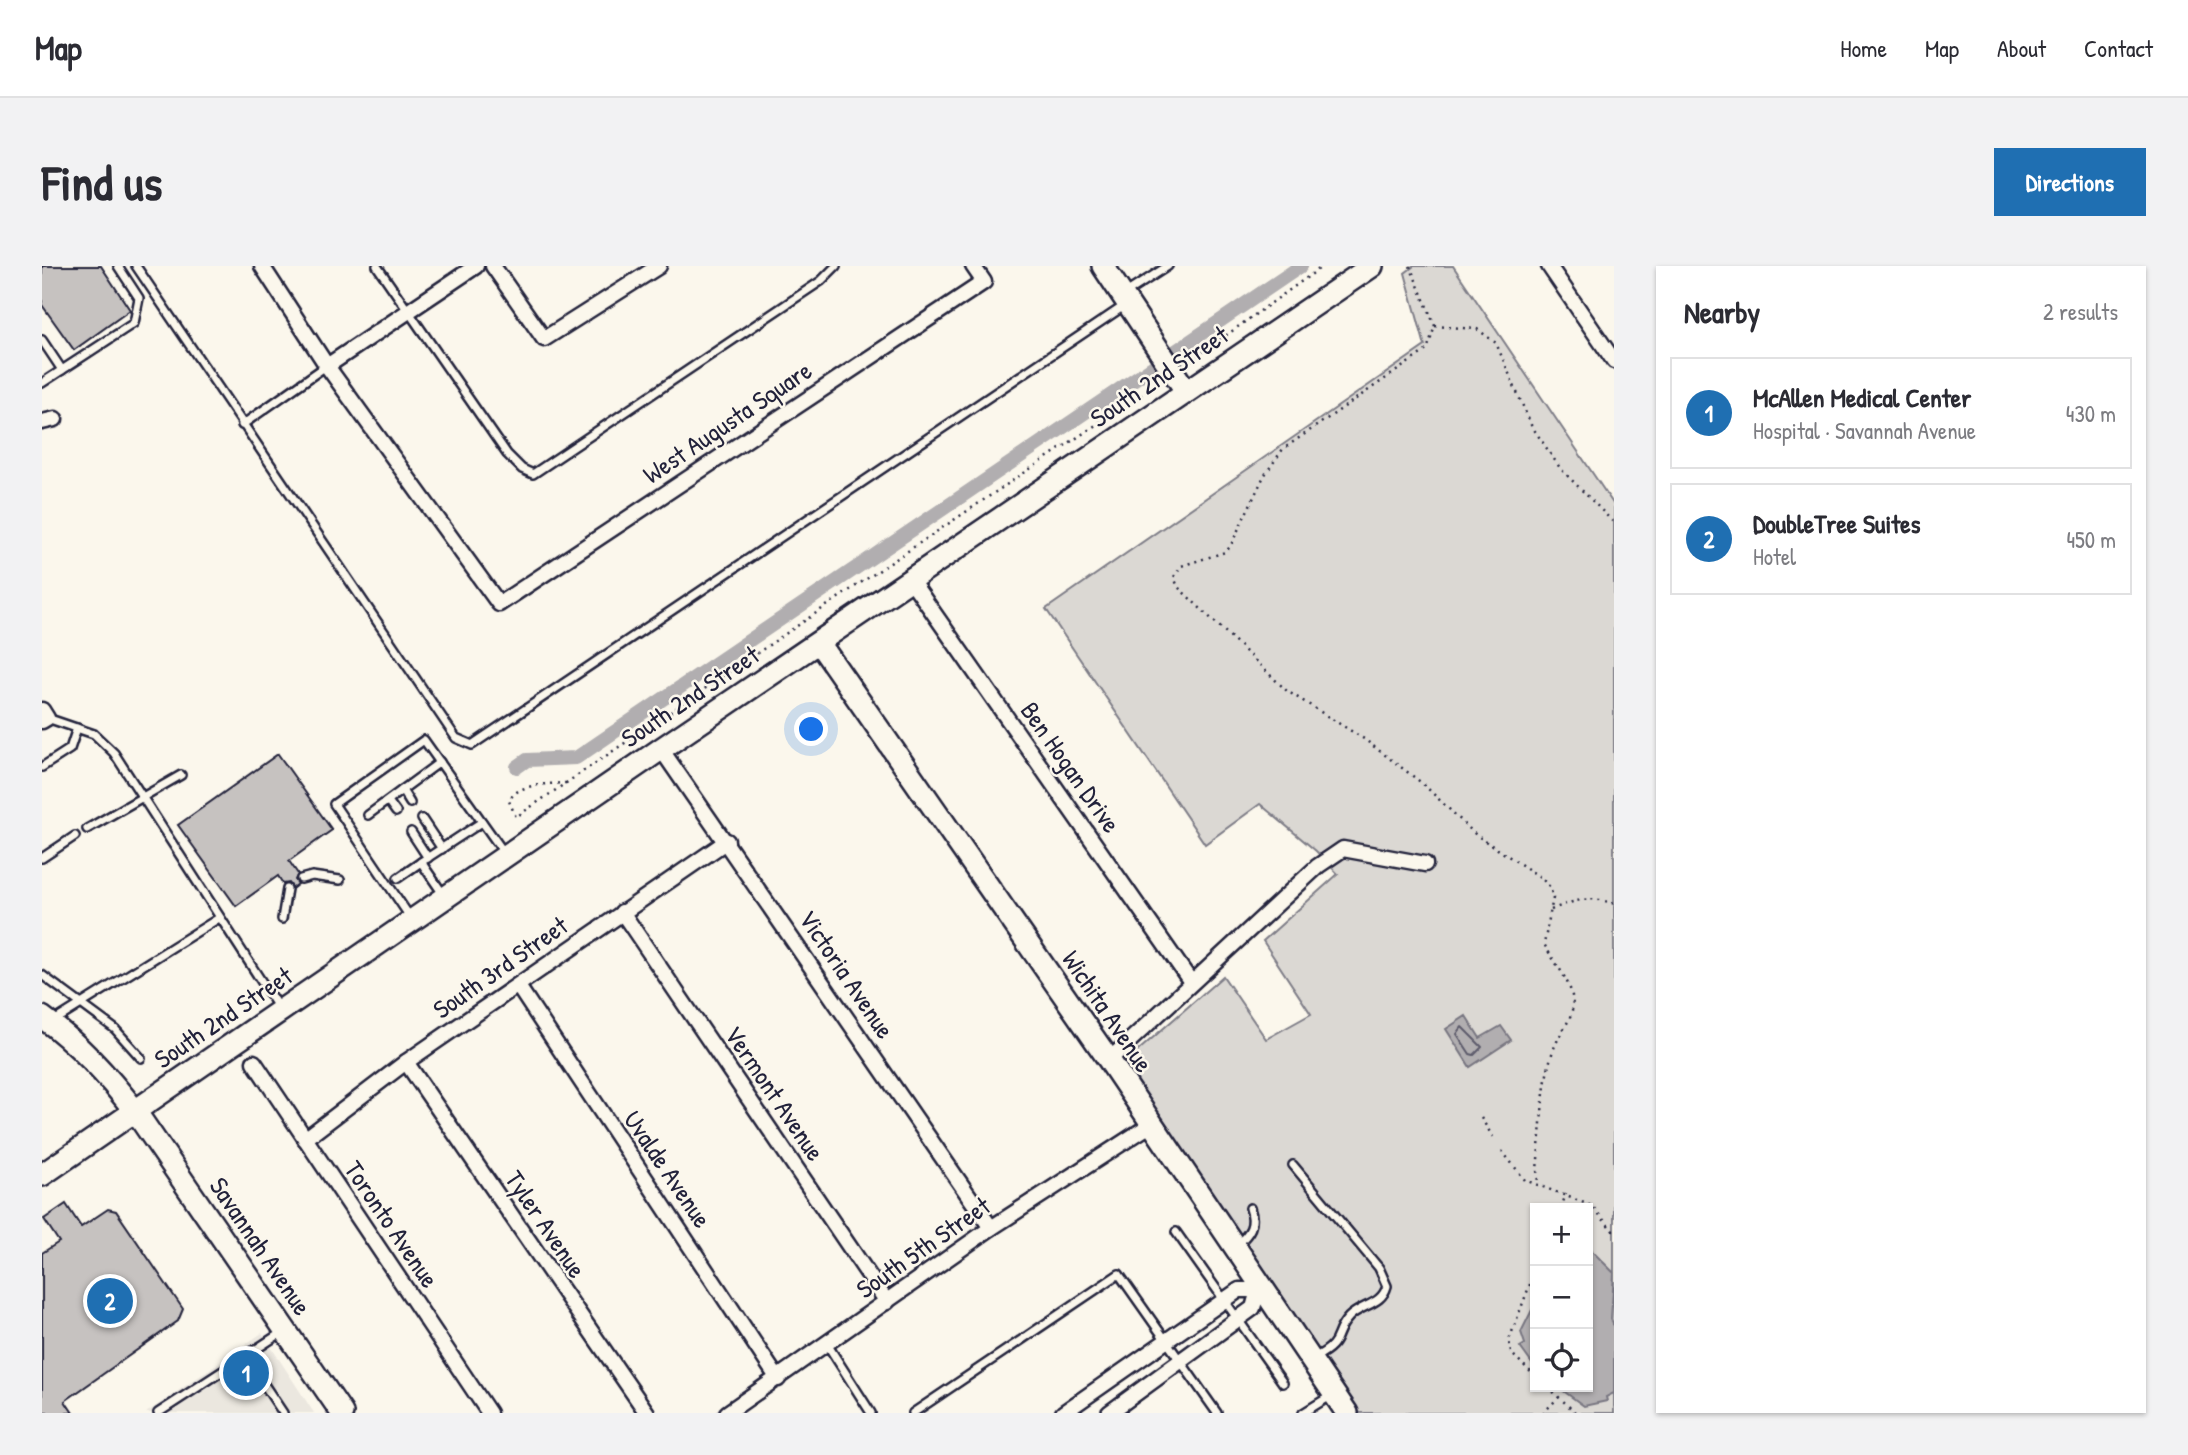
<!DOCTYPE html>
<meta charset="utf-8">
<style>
body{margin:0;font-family:"Patrick Hand",sans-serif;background:#f2f2f3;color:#2b2b33}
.controls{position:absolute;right:21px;bottom:21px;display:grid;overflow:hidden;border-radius:0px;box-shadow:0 2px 5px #0004}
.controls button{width:63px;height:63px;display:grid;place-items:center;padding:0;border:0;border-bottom:2px solid #e1e1e2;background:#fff;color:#2b2b33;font:35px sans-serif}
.you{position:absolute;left:770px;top:464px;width:24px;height:24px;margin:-18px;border:5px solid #fff;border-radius:50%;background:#1a73e8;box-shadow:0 0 0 10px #1a73e833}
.badge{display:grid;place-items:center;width:46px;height:46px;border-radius:50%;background:#1f6fb2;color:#fff;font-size:23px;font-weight:700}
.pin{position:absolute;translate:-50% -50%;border:4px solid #fff;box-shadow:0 2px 7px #0006}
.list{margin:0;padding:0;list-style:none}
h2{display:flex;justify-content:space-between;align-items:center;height:91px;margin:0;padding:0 28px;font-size:30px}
h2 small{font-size:23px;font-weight:400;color:#7c7c81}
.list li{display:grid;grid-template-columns:46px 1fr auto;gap:21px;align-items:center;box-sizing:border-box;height:112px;margin:0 14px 14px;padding:0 14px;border:2px solid #e1e1e2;border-radius:0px}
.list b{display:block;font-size:26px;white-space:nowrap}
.list p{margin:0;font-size:23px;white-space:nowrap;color:#7c7c81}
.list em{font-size:23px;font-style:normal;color:#7c7c81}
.icon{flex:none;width:38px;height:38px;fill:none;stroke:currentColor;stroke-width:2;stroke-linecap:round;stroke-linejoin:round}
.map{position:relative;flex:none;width:1572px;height:1147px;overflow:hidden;border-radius:0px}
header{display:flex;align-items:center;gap:42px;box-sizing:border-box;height:98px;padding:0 35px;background:#fff;border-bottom:2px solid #e1e1e2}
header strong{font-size:33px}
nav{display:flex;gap:38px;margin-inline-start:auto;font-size:24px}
.intro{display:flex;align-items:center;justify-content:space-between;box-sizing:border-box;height:168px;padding:0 42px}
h1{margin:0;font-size:49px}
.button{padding:18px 32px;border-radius:0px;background:#1f6fb2;color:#fff;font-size:24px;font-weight:700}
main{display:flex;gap:42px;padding:0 42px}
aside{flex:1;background:#fff;border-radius:0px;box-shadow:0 2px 5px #0004}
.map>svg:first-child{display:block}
</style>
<header>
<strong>Map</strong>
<nav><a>Home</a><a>Map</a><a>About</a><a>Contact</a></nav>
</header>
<div class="intro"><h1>Find us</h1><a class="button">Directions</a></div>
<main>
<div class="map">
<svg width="1572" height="1147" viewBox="0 0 1572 1147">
<rect width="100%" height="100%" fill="#fbf7ec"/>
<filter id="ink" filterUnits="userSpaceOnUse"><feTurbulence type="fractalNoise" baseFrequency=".0143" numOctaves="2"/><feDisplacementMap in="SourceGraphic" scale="14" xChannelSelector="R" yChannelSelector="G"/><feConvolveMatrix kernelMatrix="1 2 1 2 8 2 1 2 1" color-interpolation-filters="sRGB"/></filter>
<g filter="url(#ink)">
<path fill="#ebe7df" d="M220,1067L272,1147H104Z"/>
<path fill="#dbd8d3" stroke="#7e7d87" stroke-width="2" fill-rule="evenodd" d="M1372,0H1411L1572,239V1147H1318L1081,798L1181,710L1224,773L1269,748L1221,675L1296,608L1274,585L1218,538L1163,578L1004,343L1383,80L1363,7ZM1493,942H1546V1121H1493Z"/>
<g fill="#b1aeb0" stroke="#787681" stroke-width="2">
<path d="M1424,750L1438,772L1459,760L1469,774L1428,801L1404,763Z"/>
<path d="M1546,981L1572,1007L1569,1053L1572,1061V1127L1564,1131L1565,1135L1542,1140L1516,1121H1546Z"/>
<path d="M1493,1038V1102L1478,1081L1483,1078L1479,1066Z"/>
</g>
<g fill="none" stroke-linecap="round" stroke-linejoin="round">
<path stroke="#5b5a6a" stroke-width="2" d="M1420,761L1440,781L1432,789L1428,788L1415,768Z"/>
<path stroke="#b1aeb0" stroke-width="14" d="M475,501L485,494L534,492L1259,0"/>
</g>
<g fill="#c6c2c0" stroke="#22223b" stroke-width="2">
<path d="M0,0H59L88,44L32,84L0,39Z"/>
<path d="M236,488L290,564L247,595L256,608L253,614L256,618L251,622L247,617L241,618L236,610L194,640L136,559Z"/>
<path d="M24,938L39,961L66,943L74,945L141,1043L136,1055L23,1135L31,1147H0V987L17,976L2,953Z"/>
</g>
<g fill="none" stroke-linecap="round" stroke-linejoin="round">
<defs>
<g id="lane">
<path d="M94,0L414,472L430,479L1085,38"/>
<path d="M335,0L465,188L480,203L491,208L779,15L794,0"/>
<path d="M1084,27L1126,0"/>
<path d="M0,74L20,104L0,117"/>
<path d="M20,104L92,57L97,32L76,0"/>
<path d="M200,159L284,100"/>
<path d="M5,452L52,468L72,487L236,741"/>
<path d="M0,501L28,483L35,462"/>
<path d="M360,524L368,537"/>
<path d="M346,535L354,546"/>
<path d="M326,549L398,496"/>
<path d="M380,553L400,583"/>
<path d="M45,563L139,509"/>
<path d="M369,566L386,592"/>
<path d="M0,592L33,570"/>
<path d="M356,612L379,596"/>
<path d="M259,613L270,610L298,614"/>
<path d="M401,628L379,596L440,556"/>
<path d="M368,651L292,538L382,474L463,588"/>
<path d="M240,653L245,623"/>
<path d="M0,709L73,763L99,792"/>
<path d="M12,755L177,652"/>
<path d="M1251,899L1337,1002L1345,1020C1340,1039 1320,1038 1307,1051C1289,1070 1304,1075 1272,1092"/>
<path d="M1134,966L1241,1117"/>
<path d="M1195,979C1208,967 1214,959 1208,942"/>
<path d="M785,1078L829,1147"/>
<path d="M203,1090L241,1147"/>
<path d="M116,1147L242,1065"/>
<path d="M871,1147L1077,1008L1175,1147"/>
<path d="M1261,1147L1290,1129"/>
</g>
<g id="street">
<path d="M220,0L285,100L457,338L942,16L931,0"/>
<path d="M451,0L502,73L617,0"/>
<path d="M1507,0L1572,95"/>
<path d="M285,100L434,0"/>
<path d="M0,156L13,153"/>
<path d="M868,313L1149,716"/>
<path d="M0,444L5,452L0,455"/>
<path d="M619,483L949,962"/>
<path d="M580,646L845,1036"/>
<path d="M476,720L736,1113"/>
<path d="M1067,794L1276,600L1301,583L1383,598"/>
<path d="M212,796L447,1147"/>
<path d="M364,796L605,1147"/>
<path d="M263,873L364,796L685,575"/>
<path d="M685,1147L949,962L1108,859"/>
<path d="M1021,1147L1197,1024H1216L1211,1042L1067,1147"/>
</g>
<g id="secondary">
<path d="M1061,0L1144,125"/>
<path d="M777,377L1067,794L1305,1147"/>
<path d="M0,751C37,778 65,809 93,845L300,1147"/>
<path d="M0,909L619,483L1330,0"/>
</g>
</defs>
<use href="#lane" stroke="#22223b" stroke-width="12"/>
<use href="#street" stroke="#22223b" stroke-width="19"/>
<use href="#secondary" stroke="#22223b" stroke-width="26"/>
<g stroke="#22223b" stroke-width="2.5" stroke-dasharray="2 5" stroke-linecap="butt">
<path d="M1368,0L1393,60L1385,84L1241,183L1222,210L1188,281L1183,286L1139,300L1132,311L1136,321L1245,425L1322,473L1381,518L1434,569L1498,611L1508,621L1511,632L1502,678C1510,693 1527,713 1530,730C1534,751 1520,762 1513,780C1500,809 1499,869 1495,903L1496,918"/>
<path d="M1393,60L1435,63L1454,77L1489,159L1518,202L1572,257"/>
<path d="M1144,98L1281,0"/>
<path d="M524,517C507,518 475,517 467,535L474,551C689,405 902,259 1119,116"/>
<path d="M1509,644C1532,634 1549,629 1572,638"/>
<path d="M1439,852L1451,871"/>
<path d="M1460,885L1483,914L1550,940L1572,966"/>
<path d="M1519,942L1524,928"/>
<path d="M1493,1005L1467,1074L1469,1087L1493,1110"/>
<path d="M1506,1121L1534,1147"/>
<path d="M1501,1147L1517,1131"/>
</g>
<use href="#lane" stroke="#fbf7ec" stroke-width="7"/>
<use href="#street" stroke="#fbf7ec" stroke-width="14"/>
<use href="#secondary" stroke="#fbf7ec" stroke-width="21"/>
</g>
</g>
<g text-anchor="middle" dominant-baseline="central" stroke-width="5" stroke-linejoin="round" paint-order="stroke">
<g font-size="26" fill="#22223b" stroke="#fbf7ec">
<text transform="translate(1117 110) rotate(-34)">South 2nd Street</text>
<text transform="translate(685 156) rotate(-34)">West Augusta Square</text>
<text transform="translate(648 430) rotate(-34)">South 2nd Street</text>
<text transform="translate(1029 501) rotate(55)">Ben Hogan Drive</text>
<text transform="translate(458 701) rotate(-35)">South 3rd Street</text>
<text transform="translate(805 708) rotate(56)">Victoria Avenue</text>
<text transform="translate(1066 745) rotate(56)">Wichita Avenue</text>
<text transform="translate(181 751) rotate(-34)">South 2nd Street</text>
<text transform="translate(733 827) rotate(56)">Vermont Avenue</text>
<text transform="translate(626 903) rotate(56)">Uvalde Avenue</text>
<text transform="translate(350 958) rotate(56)">Toronto Avenue</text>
<text transform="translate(504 958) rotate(56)">Tyler Avenue</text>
<text transform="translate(219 980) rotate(56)">Savannah Avenue</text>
<text transform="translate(881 981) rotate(-35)">South 5th Street</text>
</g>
</g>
</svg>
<div class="controls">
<button>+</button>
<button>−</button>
<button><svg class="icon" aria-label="locate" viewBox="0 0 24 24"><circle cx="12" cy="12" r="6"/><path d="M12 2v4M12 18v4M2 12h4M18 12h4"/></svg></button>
</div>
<div class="you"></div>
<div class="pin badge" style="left:204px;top:1107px">1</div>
<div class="pin badge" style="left:68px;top:1035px">2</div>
</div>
<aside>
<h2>Nearby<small>2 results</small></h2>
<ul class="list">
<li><span class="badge">1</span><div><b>McAllen Medical Center</b><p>Hospital · Savannah Avenue</p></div><em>430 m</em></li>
<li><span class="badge">2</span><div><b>DoubleTree Suites</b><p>Hotel</p></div><em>450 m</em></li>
</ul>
</aside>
</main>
